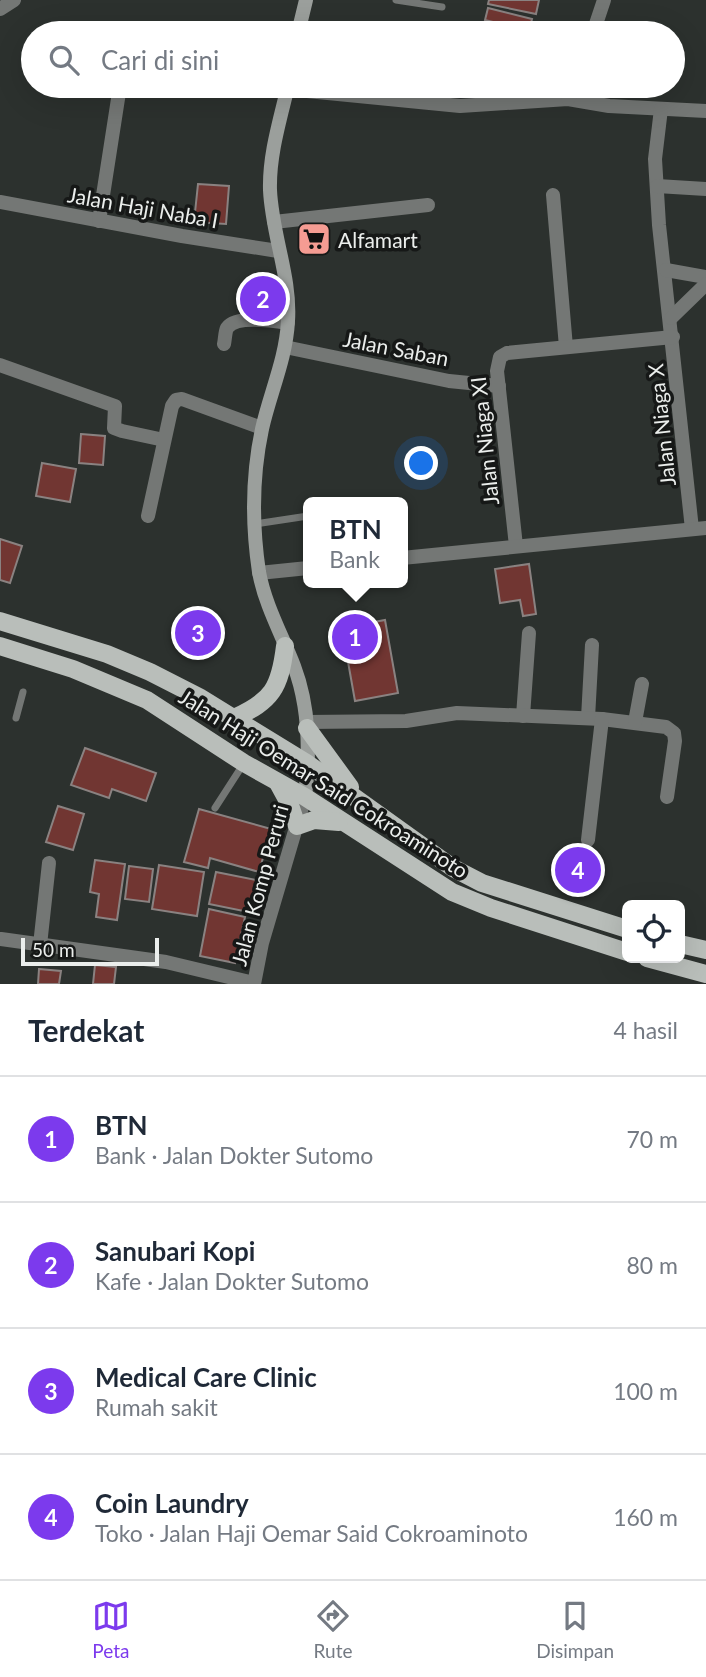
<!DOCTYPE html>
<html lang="id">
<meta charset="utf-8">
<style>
body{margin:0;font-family:Lato,sans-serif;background:#f2f2f3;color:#1f2937}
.controls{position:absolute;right:21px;bottom:21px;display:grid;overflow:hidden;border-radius:10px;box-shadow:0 7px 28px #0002}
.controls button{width:63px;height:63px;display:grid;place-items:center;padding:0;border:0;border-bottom:2px solid #e0e1e3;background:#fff;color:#1f2937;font:35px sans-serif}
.scale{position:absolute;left:21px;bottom:18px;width:138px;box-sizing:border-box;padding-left:7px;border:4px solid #ebeeec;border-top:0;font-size:19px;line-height:24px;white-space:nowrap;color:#ebeeec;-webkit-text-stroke:5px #161817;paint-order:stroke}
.you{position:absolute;left:422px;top:464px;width:24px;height:24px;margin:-18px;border:5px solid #fff;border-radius:50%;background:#1a73e8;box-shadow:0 0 0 10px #1a73e833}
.badge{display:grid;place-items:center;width:46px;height:46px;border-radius:50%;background:#7c3aed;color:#fff;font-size:23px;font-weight:700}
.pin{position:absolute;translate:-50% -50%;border:4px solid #fff;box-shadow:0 2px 7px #0006}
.popup{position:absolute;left:303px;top:497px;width:105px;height:91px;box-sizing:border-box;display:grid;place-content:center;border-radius:10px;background:#fff;filter:drop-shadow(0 2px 5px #0005);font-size:23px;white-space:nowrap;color:#747a83}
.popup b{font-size:26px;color:#1f2937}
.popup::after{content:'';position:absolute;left:50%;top:100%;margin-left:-14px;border:14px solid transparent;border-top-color:#fff}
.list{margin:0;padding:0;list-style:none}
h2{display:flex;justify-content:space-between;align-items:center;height:91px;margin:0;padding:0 28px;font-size:30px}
h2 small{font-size:23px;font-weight:400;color:#747a83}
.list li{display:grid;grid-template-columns:46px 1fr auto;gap:21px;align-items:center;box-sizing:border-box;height:126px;padding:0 28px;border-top:2px solid #e0e1e3}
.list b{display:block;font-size:26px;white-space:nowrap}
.list p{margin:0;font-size:23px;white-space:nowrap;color:#747a83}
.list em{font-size:23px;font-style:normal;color:#747a83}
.icon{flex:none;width:38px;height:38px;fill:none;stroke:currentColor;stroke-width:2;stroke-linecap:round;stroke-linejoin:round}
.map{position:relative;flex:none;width:706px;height:984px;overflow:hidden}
.search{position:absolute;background:#fff;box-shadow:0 7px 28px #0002;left:21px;right:21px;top:21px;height:77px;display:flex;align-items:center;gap:18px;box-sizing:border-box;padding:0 24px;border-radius:38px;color:#747a83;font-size:26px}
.sheet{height:595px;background:#fff}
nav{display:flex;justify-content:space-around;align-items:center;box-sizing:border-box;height:98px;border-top:2px solid #e0e1e3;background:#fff;font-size:19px;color:#747a83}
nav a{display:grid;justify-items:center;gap:4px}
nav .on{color:#7c3aed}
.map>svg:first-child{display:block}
</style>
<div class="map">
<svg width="706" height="984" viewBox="0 0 706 984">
<rect width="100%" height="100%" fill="#2c312e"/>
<g fill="#713632" stroke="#8a8281" stroke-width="2">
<path d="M489,0H539L536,14L488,4Z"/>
<path d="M488,8L532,19L529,31L485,20Z"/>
<path d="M198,184L229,186L226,224L194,222Z"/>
<path d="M81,434L105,436L103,465L79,463Z"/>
<path d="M42,463L76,469L70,502L36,496Z"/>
<path d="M0,539L22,546L10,583L0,580Z"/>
<path d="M529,564L536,614L523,616L520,600L500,603L495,569Z"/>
<path d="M385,620L398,693L355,701L342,628Z"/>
<path d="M85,748L156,773L146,801L112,789L109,798L71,785Z"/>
<path d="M58,806L84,814L73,850L46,842Z"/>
<path d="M199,809L271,829L259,872L210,858L208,868L184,862Z"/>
<path d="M95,860L125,864L117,920L96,917L99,894L90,892Z"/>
<path d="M159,865L204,872L197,916L152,909Z"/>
<path d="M129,866L153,869L149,902L125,899Z"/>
<path d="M216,872L266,882L259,914L209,904Z"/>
<path d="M209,909L245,917L235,963L200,956Z"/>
<path d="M95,965L116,967L114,984H93Z"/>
<path d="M39,969L61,971L59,984H38Z"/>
</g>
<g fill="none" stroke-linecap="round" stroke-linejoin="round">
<g stroke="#747775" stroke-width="7">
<path d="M396,0L442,7"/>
<path d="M39,32L54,33"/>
<path d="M93,33L126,30L148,33"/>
<path d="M255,524L308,516"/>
<path d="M16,718L23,692"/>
<path d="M215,808L244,763"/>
</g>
<g stroke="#747775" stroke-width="14">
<path d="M0,9L14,0"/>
<path d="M593,33L604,0"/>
<path d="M287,89L460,106L568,99L609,106L706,111"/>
<path d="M568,99L574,86"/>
<path d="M661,109L655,159L659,225L692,529"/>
<path d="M657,186L706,189"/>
<path d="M553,195L566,347"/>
<path d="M0,202L182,236L278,251"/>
<path d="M99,221L120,86"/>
<path d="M274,222L428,205"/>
<path d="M666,270L706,277"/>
<path d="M671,318L706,284"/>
<path d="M224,344C225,340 225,332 227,328C236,315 275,321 288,323"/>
<path d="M285,347L449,381L499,386"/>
<path d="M0,365L115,406L114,428L122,431L164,440"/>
<path d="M148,516L172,406L176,400L182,399L262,428"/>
<path d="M516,546L497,371L500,357L507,353L673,337"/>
<path d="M402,558L706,528"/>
<path d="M259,573L308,568"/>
<path d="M523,716L529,633"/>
<path d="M588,718L592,645"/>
<path d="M307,722L406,721L457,713L602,719L666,727L674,733L675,741L667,797"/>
<path d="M635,722L642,684"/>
<path d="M588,840L602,719"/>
<path d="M1,939L166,962L254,983"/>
<path d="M40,945L49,863"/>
<path d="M254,984L262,943L305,797"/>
</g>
<g stroke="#9b9f9c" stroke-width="14">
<path d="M298,33L306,0"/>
<path d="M288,86C280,120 269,155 270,190C272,235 291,277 288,321C286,359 270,393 262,429C252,476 252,525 259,572C265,605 282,635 294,666C310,708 310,753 305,797"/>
</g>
<g stroke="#b9beba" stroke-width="18">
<path d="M0,621L107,654L150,672L199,697L308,764L453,868L482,883L627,929"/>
<path d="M0,646L73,669L147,700L244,763L305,797L452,892L491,908L627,952"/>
<path d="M234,718C272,701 280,688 285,646"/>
<path d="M307,728L350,787"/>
<path d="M278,783L290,805L297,826L314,820L339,822"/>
<path d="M680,944L706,950"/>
<path d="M647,958L706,974"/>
</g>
</g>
<defs>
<symbol id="supermarket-square" viewBox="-11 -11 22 22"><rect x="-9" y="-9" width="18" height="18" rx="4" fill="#f59c93" stroke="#161817"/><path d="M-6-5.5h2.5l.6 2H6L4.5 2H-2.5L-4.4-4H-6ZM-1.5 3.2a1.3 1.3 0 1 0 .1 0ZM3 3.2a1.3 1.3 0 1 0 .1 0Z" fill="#111"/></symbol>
</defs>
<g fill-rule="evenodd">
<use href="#supermarket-square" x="295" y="220" width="38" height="38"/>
</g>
<g text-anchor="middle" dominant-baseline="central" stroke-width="7" stroke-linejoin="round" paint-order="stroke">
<g font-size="21" fill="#ebeeec" stroke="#161817">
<text transform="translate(143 207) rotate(10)">Jalan Haji Naba I</text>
<text transform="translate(396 348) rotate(11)">Jalan Saban</text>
<text transform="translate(661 425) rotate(-96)">Jalan Niaga X</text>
<text transform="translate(484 441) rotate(-96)">Jalan Niaga XI</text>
<text transform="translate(324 783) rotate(32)">Jalan Haji Oemar Said Cokroaminoto</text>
<text transform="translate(259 885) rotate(-75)">Jalan Komp Peruri</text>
</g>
<g font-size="21" fill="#ebeeec" stroke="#161817" text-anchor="start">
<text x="338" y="239">Alfamart</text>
</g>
</g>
</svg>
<div class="controls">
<button><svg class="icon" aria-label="locate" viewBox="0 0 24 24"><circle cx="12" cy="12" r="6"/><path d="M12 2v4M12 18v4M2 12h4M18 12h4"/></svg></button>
</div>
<div class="scale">50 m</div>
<div class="you"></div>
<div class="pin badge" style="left:355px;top:637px">1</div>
<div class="popup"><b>BTN</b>Bank</div>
<div class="pin badge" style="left:263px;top:299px">2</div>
<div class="pin badge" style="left:198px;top:633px">3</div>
<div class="pin badge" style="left:578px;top:870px">4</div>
<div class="search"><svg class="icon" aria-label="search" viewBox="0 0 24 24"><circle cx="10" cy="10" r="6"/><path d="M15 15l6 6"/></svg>Cari di sini</div>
</div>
<section class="sheet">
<h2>Terdekat<small>4 hasil</small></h2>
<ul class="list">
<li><span class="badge">1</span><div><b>BTN</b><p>Bank · Jalan Dokter Sutomo</p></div><em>70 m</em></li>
<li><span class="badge">2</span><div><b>Sanubari Kopi</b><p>Kafe · Jalan Dokter Sutomo</p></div><em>80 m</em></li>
<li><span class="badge">3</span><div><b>Medical Care Clinic</b><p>Rumah sakit</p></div><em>100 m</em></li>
<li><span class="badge">4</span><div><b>Coin Laundry</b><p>Toko · Jalan Haji Oemar Said Cokroaminoto</p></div><em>160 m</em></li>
</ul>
</section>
<nav>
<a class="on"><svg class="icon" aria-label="map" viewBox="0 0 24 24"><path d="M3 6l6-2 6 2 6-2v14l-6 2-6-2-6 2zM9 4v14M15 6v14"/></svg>Peta</a>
<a><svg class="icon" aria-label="directions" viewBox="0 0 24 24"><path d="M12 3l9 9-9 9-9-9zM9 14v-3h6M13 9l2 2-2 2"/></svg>Rute</a>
<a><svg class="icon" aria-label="saved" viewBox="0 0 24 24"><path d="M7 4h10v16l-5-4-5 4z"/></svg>Disimpan</a>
</nav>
